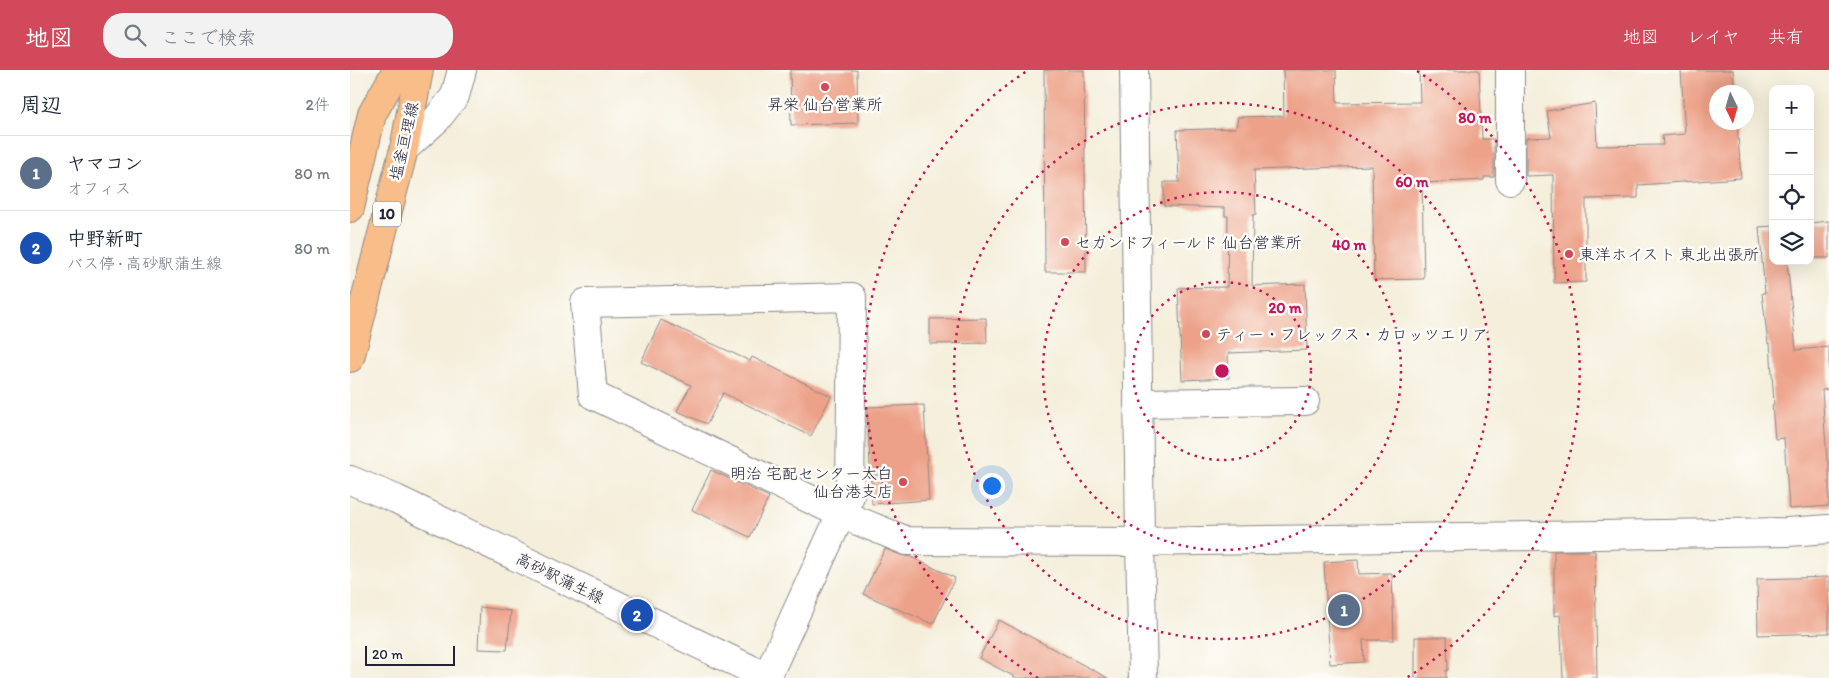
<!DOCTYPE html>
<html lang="ja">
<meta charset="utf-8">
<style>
body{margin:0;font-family:Itim,"Klee One",sans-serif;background:#f2f2f3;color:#1f2937}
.controls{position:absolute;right:15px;top:15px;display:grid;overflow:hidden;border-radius:10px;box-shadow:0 5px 20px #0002}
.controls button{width:45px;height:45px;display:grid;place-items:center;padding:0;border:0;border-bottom:1px solid #e0e1e3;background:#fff;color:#1f2937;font:25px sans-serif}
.compass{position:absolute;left:1359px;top:15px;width:45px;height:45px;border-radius:50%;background:#fff;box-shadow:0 5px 20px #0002;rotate:175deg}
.scale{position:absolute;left:15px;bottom:12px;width:90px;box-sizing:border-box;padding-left:5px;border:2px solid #22223b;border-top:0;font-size:14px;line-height:18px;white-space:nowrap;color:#22223b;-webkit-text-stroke:4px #fdfcf7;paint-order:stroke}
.you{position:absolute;left:641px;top:415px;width:18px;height:18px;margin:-12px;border:4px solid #fff;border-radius:50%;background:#1a73e8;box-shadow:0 0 0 8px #1a73e833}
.badge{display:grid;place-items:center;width:32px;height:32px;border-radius:50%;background:#d1495b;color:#fff;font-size:16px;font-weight:700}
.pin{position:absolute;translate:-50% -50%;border:2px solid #fff;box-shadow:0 1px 5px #0006}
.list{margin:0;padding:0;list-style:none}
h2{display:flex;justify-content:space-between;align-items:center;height:65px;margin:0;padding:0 20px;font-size:21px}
h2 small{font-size:16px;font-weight:400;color:#747a83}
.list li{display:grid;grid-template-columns:32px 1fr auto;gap:15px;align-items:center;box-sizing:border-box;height:75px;padding:0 20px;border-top:1px solid #e0e1e3}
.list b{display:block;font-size:19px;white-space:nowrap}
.list p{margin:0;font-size:16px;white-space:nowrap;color:#747a83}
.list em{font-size:16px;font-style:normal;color:#747a83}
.icon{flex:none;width:28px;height:28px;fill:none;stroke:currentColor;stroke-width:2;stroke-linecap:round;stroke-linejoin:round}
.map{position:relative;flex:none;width:1479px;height:608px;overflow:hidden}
header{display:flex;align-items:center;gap:30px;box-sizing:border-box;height:70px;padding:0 25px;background:#d1495b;color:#fff}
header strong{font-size:24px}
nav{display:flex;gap:28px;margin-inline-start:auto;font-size:18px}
.search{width:350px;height:45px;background:#f2f2f3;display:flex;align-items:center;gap:12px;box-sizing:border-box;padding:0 18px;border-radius:20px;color:#747a83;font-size:19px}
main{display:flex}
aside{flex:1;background:#fff}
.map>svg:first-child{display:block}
</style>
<header>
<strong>地図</strong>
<div class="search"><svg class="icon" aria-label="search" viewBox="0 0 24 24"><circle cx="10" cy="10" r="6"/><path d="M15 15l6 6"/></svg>ここで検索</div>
<nav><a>地図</a><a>レイヤ</a><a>共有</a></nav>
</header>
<main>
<aside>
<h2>周辺<small>2件</small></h2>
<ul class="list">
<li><span class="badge" style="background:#5c6f8a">1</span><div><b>ヤマコン</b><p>オフィス</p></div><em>80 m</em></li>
<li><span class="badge" style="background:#1a4fb4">2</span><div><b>中野新町</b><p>バス停 · 高砂駅蒲生線</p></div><em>80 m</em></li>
</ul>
</aside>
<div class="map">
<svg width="1479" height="608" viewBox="0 0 1479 608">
<rect width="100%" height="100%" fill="#fdfcf7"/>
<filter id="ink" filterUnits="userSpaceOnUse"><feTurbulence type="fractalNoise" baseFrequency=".02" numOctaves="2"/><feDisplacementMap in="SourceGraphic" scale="10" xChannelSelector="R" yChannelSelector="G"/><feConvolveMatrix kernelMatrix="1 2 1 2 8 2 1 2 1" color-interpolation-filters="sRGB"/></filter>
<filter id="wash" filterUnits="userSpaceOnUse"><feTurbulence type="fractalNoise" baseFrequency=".0096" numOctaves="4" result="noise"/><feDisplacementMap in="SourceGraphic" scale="20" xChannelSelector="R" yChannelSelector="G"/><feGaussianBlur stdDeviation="1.12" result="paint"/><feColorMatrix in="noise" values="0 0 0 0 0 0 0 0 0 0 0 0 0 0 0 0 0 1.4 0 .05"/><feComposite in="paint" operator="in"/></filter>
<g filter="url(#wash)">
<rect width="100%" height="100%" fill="#f4eeda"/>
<g id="blocks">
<g fill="#eda188">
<path d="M440,0H507L508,53L441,55Z"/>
<path d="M694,0H734L736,202H695Z"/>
<path d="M933,0H986L987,33L1070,32L1069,0H1129L1132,69H1144V107H1134V110L1072,113L1074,209L1024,210L1022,96L904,100L906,144L903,145L902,216L955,214L957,280L878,283L879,308L832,310L828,218L877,217L878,146H875V138L814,136V112H829L827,60L886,58L888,47L934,46Z"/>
<path d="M1331,0H1383L1385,22H1366V52H1387L1391,108L1288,115V128L1236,129V212L1204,213L1203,105L1176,106V68L1201,67L1197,41L1245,33L1247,76L1313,75L1312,66L1335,64Z"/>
<path d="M1479,151V188H1460V153Z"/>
<path d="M1423,156V191H1437L1446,280L1479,277V319L1472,320L1477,391H1479V436L1439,439L1434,368L1425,369L1422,335L1424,334L1420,273L1418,274L1412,223H1415L1409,157Z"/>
<path d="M636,248L637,273L580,274V249Z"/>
<path d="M311,250L400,291L402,287L481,326L461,366L373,323L357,354L327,341L341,315L291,292Z"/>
<path d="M574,335L579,430L522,434L517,337Z"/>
<path d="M361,400L419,427L400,467L342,440Z"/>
<path d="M535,479L551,485L561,487L605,508L583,554L513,524Z"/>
<path d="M1204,481H1245L1247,608H1213L1210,545L1204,546Z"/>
<path d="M1008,490L1009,504L1042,503L1044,570H1013L1014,592L980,594L974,492Z"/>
<path d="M1479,507V563L1408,565L1407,509Z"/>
<path d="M130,537L161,541L157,580L128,579Z"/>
<path d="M649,550L758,608H667L629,588Z"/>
<path d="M1065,567H1097L1098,600H1096V608H1065Z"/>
</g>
</g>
</g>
<g filter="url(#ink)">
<use href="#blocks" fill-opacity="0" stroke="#8b888a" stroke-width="1"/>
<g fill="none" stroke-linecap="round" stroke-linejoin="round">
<defs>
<g id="minor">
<path d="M784,0L790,472L793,608"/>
<path d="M54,79L86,50L105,26L112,0"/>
<path d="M1160,110V0"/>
<path d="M788,333L955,331"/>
<path d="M0,410L46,429L419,608"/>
<path d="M417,607L491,444L500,426L502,227L235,233L243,325L491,444L557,471L790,472L1438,462L1479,459"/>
</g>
<g id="major">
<path d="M0,138L22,44L47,0"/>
<path d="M0,288L54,79L69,0"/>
</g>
</defs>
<use href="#minor" stroke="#8b888a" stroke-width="30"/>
<use href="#major" stroke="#8b888a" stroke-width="30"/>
<use href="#minor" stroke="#fff" stroke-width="28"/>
<use href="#major" stroke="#f8bd89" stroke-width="28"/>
</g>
</g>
<g fill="none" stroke="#c2185b" stroke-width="2.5" stroke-dasharray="2.5 5">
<circle cx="872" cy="301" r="89"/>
<circle cx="872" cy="301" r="179"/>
<circle cx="872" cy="301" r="268"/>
<path d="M688 608A358 358 0 0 1 677 1M1067 1A358 358 0 0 1 1056 608"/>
</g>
<g fill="#d1495b" stroke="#fdfcf7" stroke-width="2">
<circle cx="475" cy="17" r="5"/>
<circle cx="715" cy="172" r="5"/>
<circle cx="1219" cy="184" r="5"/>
<circle cx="856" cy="264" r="5"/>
<circle cx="553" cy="412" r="5"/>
</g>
<g text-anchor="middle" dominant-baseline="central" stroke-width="5" stroke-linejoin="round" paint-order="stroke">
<rect fill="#fdfcf7" stroke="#646373" stroke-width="1" x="23" y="131.5" width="28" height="25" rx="4"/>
<g font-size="15" font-weight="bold" fill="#22223b">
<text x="37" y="144">10</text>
</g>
<g font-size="16" fill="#22223b" stroke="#fdfcf7" text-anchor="start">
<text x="475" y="34" text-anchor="middle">昇栄 仙台営業所</text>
<text x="725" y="172">セカンドフィールド 仙台営業所</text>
<text x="1229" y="184">東洋ホイスト 東北出張所</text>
<text x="866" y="264">ティー・フレックス・カロッツエリア</text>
<text x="543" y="403" text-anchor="end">明治 宅配センター太白<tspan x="543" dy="18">仙台港支店</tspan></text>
</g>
<g font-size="16" fill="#22223b" stroke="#fdfcf7">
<text transform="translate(54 71) rotate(-77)">塩釜亘理線</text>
<text transform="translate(210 508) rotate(26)">高砂駅蒲生線</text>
</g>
</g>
<circle cx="872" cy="301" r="8" fill="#c2185b" stroke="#fdfcf7" stroke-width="2.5"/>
<g font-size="15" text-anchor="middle" font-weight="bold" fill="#c2185b" stroke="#fdfcf7" stroke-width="5" stroke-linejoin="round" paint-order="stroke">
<text x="1125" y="53">80 m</text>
<text x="1062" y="117">60 m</text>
<text x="999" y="180">40 m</text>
<text x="935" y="243">20 m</text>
</g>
</svg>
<div class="controls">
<button>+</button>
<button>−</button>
<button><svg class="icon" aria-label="locate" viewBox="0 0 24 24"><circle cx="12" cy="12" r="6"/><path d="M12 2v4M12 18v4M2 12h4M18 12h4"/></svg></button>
<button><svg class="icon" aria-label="layers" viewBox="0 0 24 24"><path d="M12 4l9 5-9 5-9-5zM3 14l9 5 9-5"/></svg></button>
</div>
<svg class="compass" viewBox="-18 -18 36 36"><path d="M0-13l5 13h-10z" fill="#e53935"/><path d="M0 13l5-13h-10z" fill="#747a83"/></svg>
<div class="scale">20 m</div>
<div class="you"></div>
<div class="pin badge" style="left:994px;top:540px;background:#5c6f8a">1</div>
<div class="pin badge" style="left:287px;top:545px;background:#1a4fb4">2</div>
</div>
</main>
